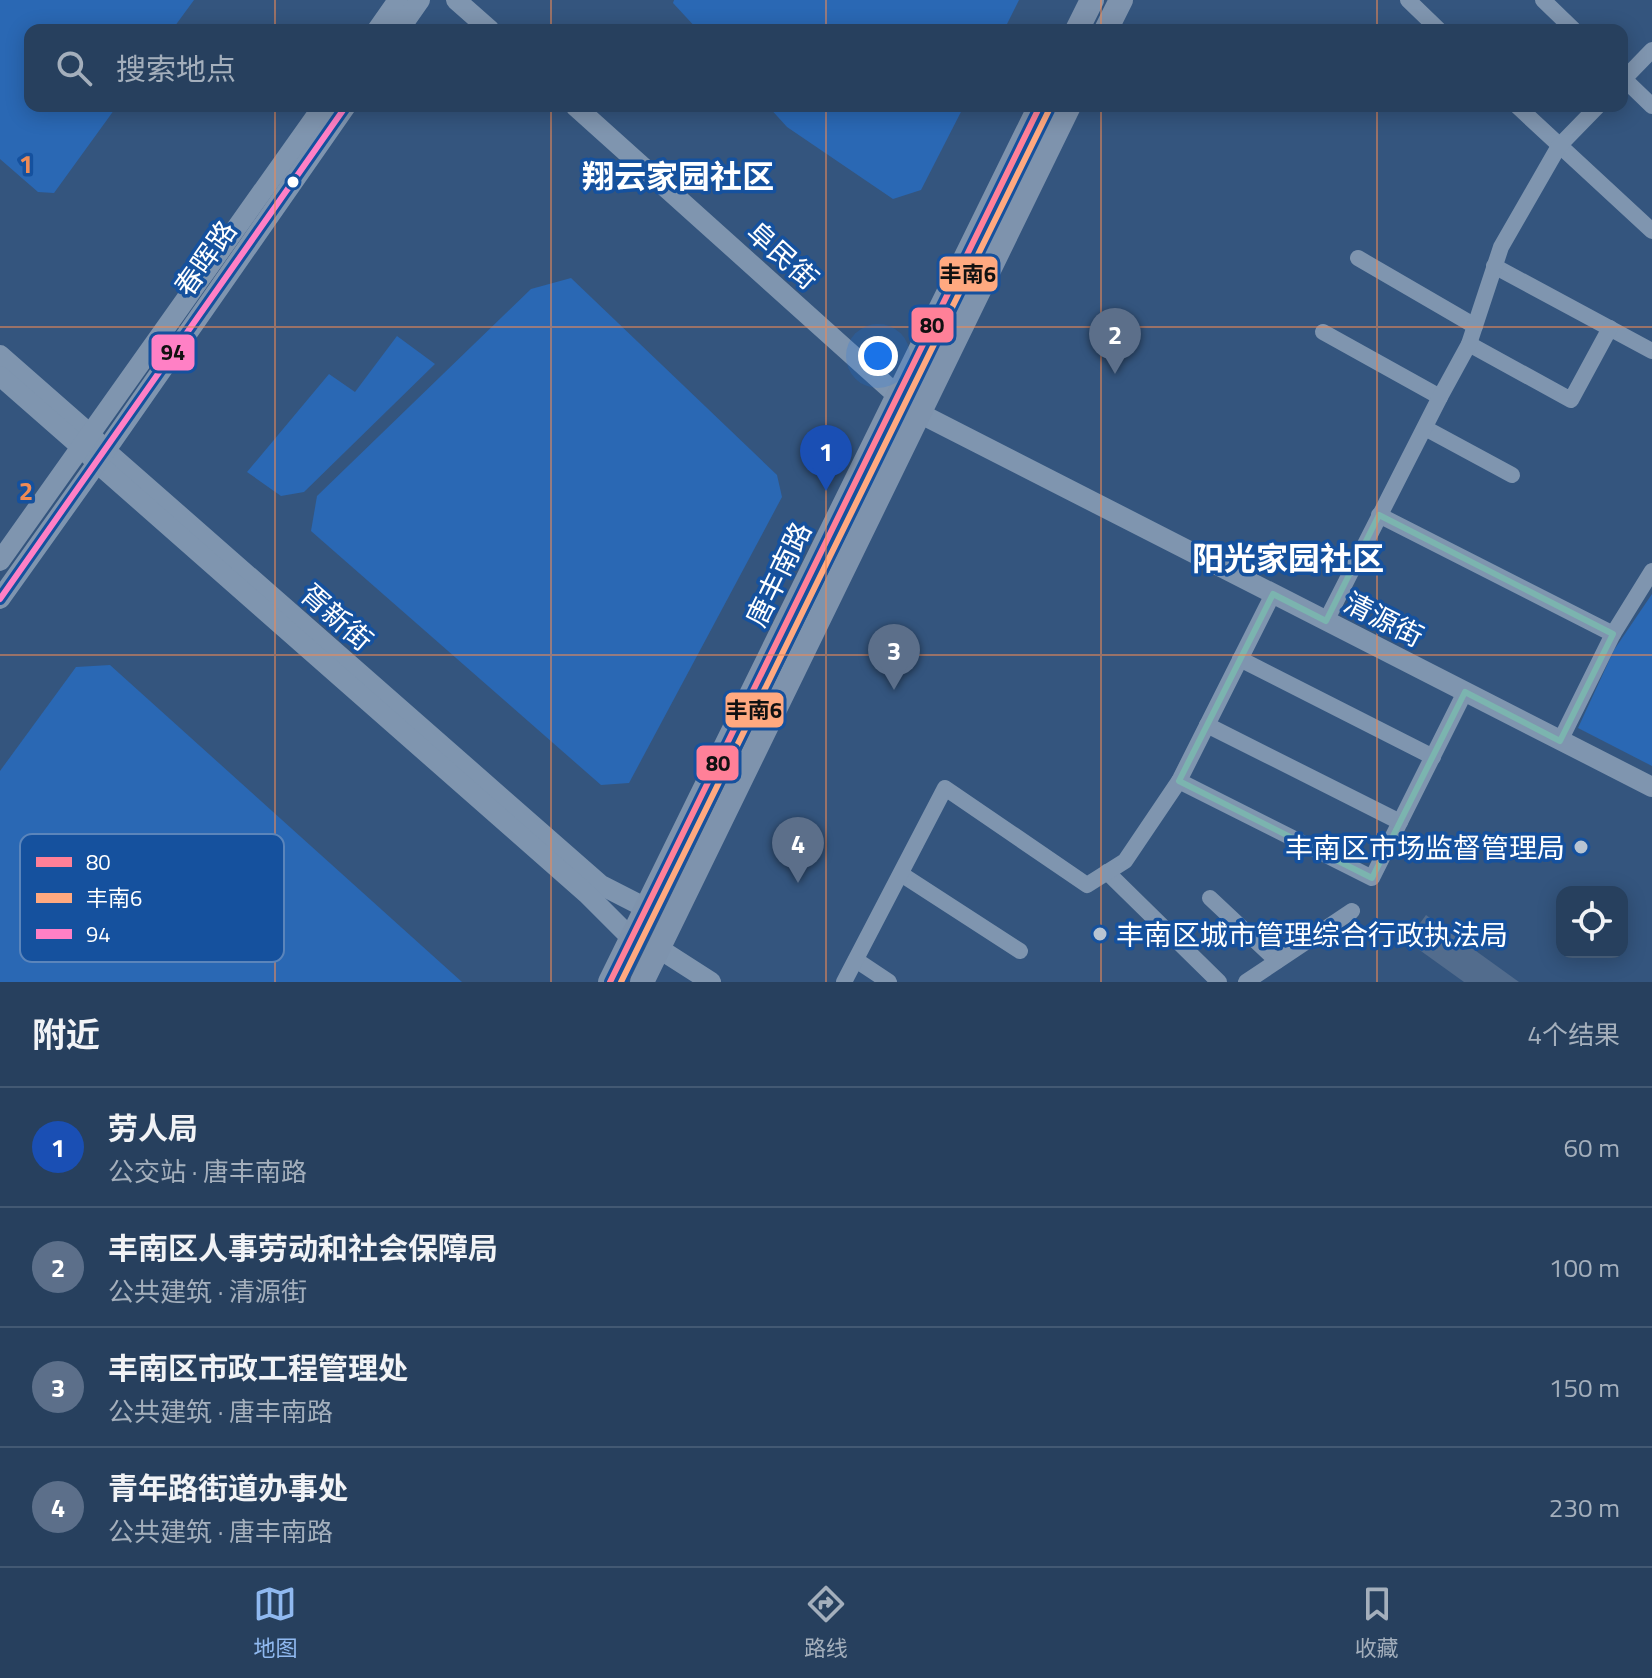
<!DOCTYPE html>
<html lang="zh">
<meta charset="utf-8">
<style>
body{margin:0;font-family:"Titillium Web","Noto Sans SC",sans-serif;background:#2f4764;color:#f1f3f6}
.controls{position:absolute;right:24px;bottom:24px;display:grid;overflow:hidden;border-radius:16px;box-shadow:0 4px 20px #0003}
.controls button{width:72px;height:72px;display:grid;place-items:center;padding:0;border:0;border-bottom:2px solid #435973;background:#27405e;color:#f1f3f6;font:40px sans-serif}
.you{position:absolute;left:878px;top:356px;width:28px;height:28px;margin:-20px;border:6px solid #fff;border-radius:50%;background:#1a73e8;box-shadow:0 0 0 12px #1a73e833}
.badge{display:grid;place-items:center;width:52px;height:52px;border-radius:50%;background:#90b9f0;color:#fff;font-size:26px;font-weight:700}
.pin{position:absolute;translate:-50% -66px;filter:drop-shadow(0 2px 4px #0008)}
.pin::after{content:'';position:absolute;top:42px;width:28px;height:24px;background:inherit;clip-path:polygon(0 0,100% 0,50% 100%)}
.list{margin:0;padding:0;list-style:none}
h2{display:flex;justify-content:space-between;align-items:center;height:104px;margin:0;padding:0 32px;font-size:34px}
h2 small{font-size:26px;font-weight:400;color:#a4afbc}
.list li{display:grid;grid-template-columns:52px 1fr auto;gap:24px;align-items:center;box-sizing:border-box;height:120px;padding:0 32px;border-top:2px solid #435973}
.list b{display:block;font-size:30px;white-space:nowrap}
.list p{margin:0;font-size:26px;white-space:nowrap;color:#a4afbc}
.list em{font-size:26px;font-style:normal;color:#a4afbc}
.icon{flex:none;width:44px;height:44px;fill:none;stroke:currentColor;stroke-width:2;stroke-linecap:round;stroke-linejoin:round}
.map{position:relative;flex:none;width:1652px;height:982px;overflow:hidden}
.search{position:absolute;background:#27405e;box-shadow:0 4px 20px #0003;left:24px;right:24px;top:24px;height:88px;display:flex;align-items:center;gap:20px;box-sizing:border-box;padding:0 28px;border-radius:16px;color:#a4afbc;font-size:30px}
.sheet{height:584px;background:#27405e}
nav{display:flex;justify-content:space-around;align-items:center;box-sizing:border-box;height:112px;border-top:2px solid #435973;background:#27405e;font-size:22px;color:#a4afbc}
nav a{display:grid;justify-items:center;gap:4px}
nav .on{color:#90b9f0}
.map>svg:first-child{display:block}
</style>
<div class="map">
<svg width="1652" height="982" viewBox="0 0 1652 982">
<rect width="100%" height="100%" fill="#34557e"/>
<g fill="#2a68b4">
<path d="M0,0H194L172,30H30V106H117L54,193L38,192L0,159Z"/>
<path d="M674,0H1019L1004,30H698L673,3Z"/>
<path d="M768,106H964L921,190L893,199L787,127Z"/>
<path d="M571,278L777,475L782,497L629,783L601,785L311,531L317,496L531,289Z"/>
<path d="M397,336L435,364L304,492L281,496L247,472L329,374L355,392Z"/>
<path d="M1652,594V766L1578,728L1614,650Z"/>
<path d="M110,665L462,982H0V771L76,667Z"/>
</g>
<path fill="#526c8d" d="M1426,915L1519,982H1464L1407,941Z"/>
<g fill="none" stroke-linecap="round" stroke-linejoin="round">
<g stroke="#7f95af" stroke-width="16">
<path d="M1408,0L1439,30"/>
<path d="M1543,0L1574,30"/>
<path d="M1622,77L1652,106"/>
<path d="M1622,81L1652,50"/>
<path d="M1517,106L1652,231"/>
<path d="M1358,258L1475,326"/>
<path d="M1494,266L1652,351"/>
<path d="M1323,332L1440,397"/>
<path d="M1469,344L1571,400L1610,328"/>
<path d="M1425,428L1512,475"/>
<path d="M1379,515L1613,634"/>
<path d="M1273,594L1179,781L1372,878L1465,692"/>
<path d="M1326,621L1440,397L1469,344L1501,247L1559,146L1598,106"/>
<path d="M1240,659L1433,757"/>
<path d="M1207,725L1400,822"/>
<path d="M1560,741L1613,634L1652,571"/>
<path d="M1107,872L1219,982"/>
<path d="M901,874L1020,951"/>
<path d="M1210,898L1277,961"/>
<path d="M856,960L889,982"/>
<path d="M844,982L945,788L1087,885L1125,861L1179,781"/>
<path d="M1246,982L1352,911"/>
</g>
<g stroke="#7f95af" stroke-width="20">
<path d="M456,0L490,30"/>
<path d="M377,30L398,0"/>
<path d="M399,30L420,0"/>
<path d="M575,106L899,397L919,413L1652,787"/>
<path d="M0,355L90,434L105,450L601,885L646,908"/>
<path d="M0,376L81,447L97,463L587,894L631,938"/>
<path d="M0,561L323,106"/>
<path d="M0,599L97,463L346,106"/>
<path d="M658,948L711,982"/>
</g>
<g stroke="#7e93ad" stroke-width="24">
<path d="M1077,30L1092,0"/>
<path d="M1106,30L1121,0"/>
<path d="M610,982L1040,106"/>
<path d="M642,982L1069,106"/>
</g>
<defs>
<path id="bus-1" d="M610,982L1040,106"/>
<path id="bus-2" d="M621,982L1049,110"/>
<path id="bus-3" d="M0,599L346,106"/>
</defs>
<use href="#bus-1" stroke="#15519e" stroke-width="12"/>
<use href="#bus-2" stroke="#15519e" stroke-width="12"/>
<use href="#bus-3" stroke="#15519e" stroke-width="12"/>
<use href="#bus-1" stroke="#ff8098" stroke-width="6"/>
<use href="#bus-2" stroke="#ffa980" stroke-width="6"/>
<use href="#bus-3" stroke="#ff80c5" stroke-width="6"/>
</g>
<path fill="none" stroke="#7bb4af" stroke-width="6" stroke-linejoin="round" d="M1379,515L1613,634L1560,741L1465,692L1372,878L1179,781L1273,594L1326,621Z"/>
<path fill="none" stroke="#ef8b55" stroke-width="2" stroke-opacity="0.55" d="M275,0V30M551,0V30M826,0V30M1101,0V30M1377,0V30M275,106V982M551,106V982M826,106V982M1101,106V982M1377,106V982M0,327H1652M0,655H1652"/>
<circle fill="#fff" stroke="#15519e" stroke-width="3" cx="293" cy="182" r="7"/>
<g fill="#b8c4d2" stroke="#15519e" stroke-width="3">
<circle cx="1581" cy="847" r="8"/>
<circle cx="1100" cy="934" r="8"/>
</g>
<g text-anchor="middle" dominant-baseline="central" stroke-width="7" stroke-linejoin="round" paint-order="stroke">
<g font-size="28" fill="#fff" stroke="#15519e">
<text transform="translate(783 255) rotate(42)">阜民街</text>
<text transform="translate(205 258) rotate(-55)">春晖路</text>
<text transform="translate(778 574) rotate(-64)">唐丰南路</text>
<text transform="translate(337 617) rotate(41)">胥新街</text>
<text transform="translate(1384 619) rotate(27)">清源街</text>
</g>
<g font-size="28" fill="#fff" stroke="#15519e" text-anchor="end">
<text x="1565" y="847">丰南区市场监督管理局</text>
<text x="1116" y="934" text-anchor="start">丰南区城市管理综合行政执法局</text>
</g>
<g font-size="32" font-weight="bold" fill="#fff" stroke="#15519e">
<text x="678" y="176">翔云家园社区</text>
<text x="1288" y="558">阳光家园社区</text>
</g>
</g>
<rect x="20" y="834" width="264" height="128" rx="12" fill="#15519e" stroke="#5b85bb" stroke-width="2"/>
<rect x="36" y="857" width="36" height="10" fill="#ff8098"/>
<rect x="36" y="893" width="36" height="10" fill="#ffa980"/>
<rect x="36" y="929" width="36" height="10" fill="#ff80c5"/>
<g font-size="22" fill="#fff">
<text x="86" y="870">80</text>
<text x="86" y="906">丰南6</text>
<text x="86" y="942">94</text>
</g>
<g font-size="26" text-anchor="middle" font-weight="bold" fill="#ef8b55" stroke="#15519e" stroke-width="7" stroke-linejoin="round" paint-order="stroke">
<text x="26" y="173">1</text>
<text x="26" y="500">2</text>
</g>
<g stroke="#15519e" stroke-width="3">
<rect x="938" y="255" width="61" height="38" rx="8" fill="#ffa980"/>
<rect x="910" y="306" width="45" height="38" rx="8" fill="#ff8098"/>
<rect x="150" y="333" width="46" height="39" rx="8" fill="#ff80c5"/>
<rect x="724" y="691" width="61" height="38" rx="8" fill="#ffa980"/>
<rect x="695" y="744" width="45" height="38" rx="8" fill="#ff8098"/>
</g>
<g font-size="22" text-anchor="middle" font-weight="bold" fill="#111">
<text x="968" y="282">丰南6</text>
<text x="932" y="333">80</text>
<text x="173" y="360">94</text>
<text x="754" y="718">丰南6</text>
<text x="718" y="771">80</text>
</g>
</svg>
<div class="controls">
<button><svg class="icon" aria-label="locate" viewBox="0 0 24 24"><circle cx="12" cy="12" r="6"/><path d="M12 2v4M12 18v4M2 12h4M18 12h4"/></svg></button>
</div>
<div class="you"></div>
<div class="pin badge" style="left:826px;top:491px;background:#1a4fb4">1</div>
<div class="pin badge" style="left:1115px;top:374px;background:#5c6f8a">2</div>
<div class="pin badge" style="left:894px;top:690px;background:#5c6f8a">3</div>
<div class="pin badge" style="left:798px;top:883px;background:#5c6f8a">4</div>
<div class="search"><svg class="icon" aria-label="search" viewBox="0 0 24 24"><circle cx="10" cy="10" r="6"/><path d="M15 15l6 6"/></svg>搜索地点</div>
</div>
<section class="sheet">
<h2>附近<small>4个结果</small></h2>
<ul class="list">
<li><span class="badge" style="background:#1a4fb4">1</span><div><b>劳人局</b><p>公交站 · 唐丰南路</p></div><em>60 m</em></li>
<li><span class="badge" style="background:#5c6f8a">2</span><div><b>丰南区人事劳动和社会保障局</b><p>公共建筑 · 清源街</p></div><em>100 m</em></li>
<li><span class="badge" style="background:#5c6f8a">3</span><div><b>丰南区市政工程管理处</b><p>公共建筑 · 唐丰南路</p></div><em>150 m</em></li>
<li><span class="badge" style="background:#5c6f8a">4</span><div><b>青年路街道办事处</b><p>公共建筑 · 唐丰南路</p></div><em>230 m</em></li>
</ul>
</section>
<nav>
<a class="on"><svg class="icon" aria-label="map" viewBox="0 0 24 24"><path d="M3 6l6-2 6 2 6-2v14l-6 2-6-2-6 2zM9 4v14M15 6v14"/></svg>地图</a>
<a><svg class="icon" aria-label="directions" viewBox="0 0 24 24"><path d="M12 3l9 9-9 9-9-9zM9 14v-3h6M13 9l2 2-2 2"/></svg>路线</a>
<a><svg class="icon" aria-label="saved" viewBox="0 0 24 24"><path d="M7 4h10v16l-5-4-5 4z"/></svg>收藏</a>
</nav>
